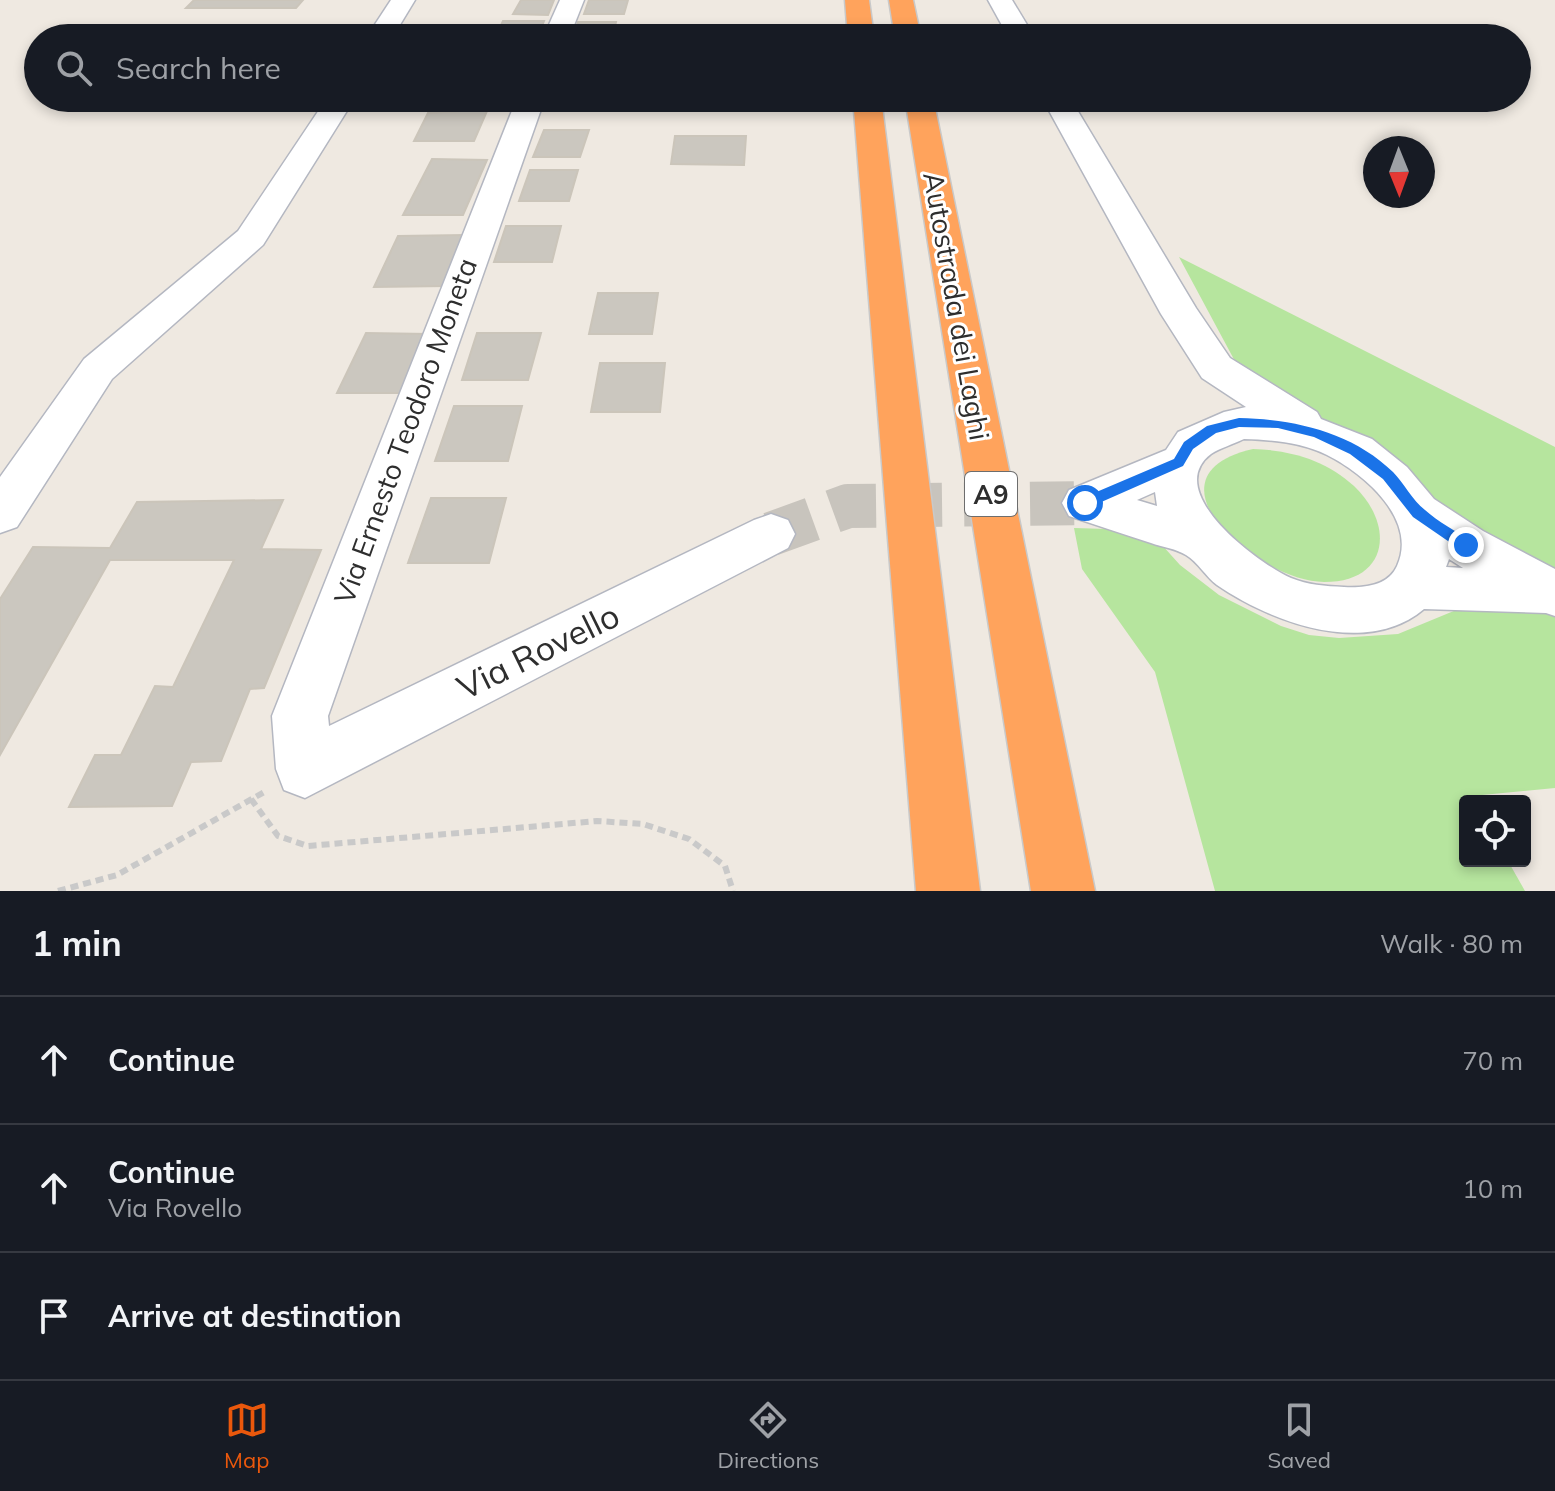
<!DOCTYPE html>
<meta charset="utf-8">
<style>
body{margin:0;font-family:Mulish,sans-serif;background:#242831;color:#f1f3f6}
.controls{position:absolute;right:24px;bottom:24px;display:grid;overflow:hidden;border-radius:8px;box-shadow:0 4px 12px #0003}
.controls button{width:72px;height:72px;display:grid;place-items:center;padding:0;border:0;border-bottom:2px solid #363941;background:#171b24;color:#f1f3f6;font:40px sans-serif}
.compass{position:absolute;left:1363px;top:136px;width:72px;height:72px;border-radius:50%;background:#171b24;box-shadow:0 4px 12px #0003;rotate:179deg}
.stop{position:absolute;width:24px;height:24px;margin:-18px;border:6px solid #1a73e8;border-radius:50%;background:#fff}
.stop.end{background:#1a73e8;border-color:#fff;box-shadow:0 2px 8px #0008}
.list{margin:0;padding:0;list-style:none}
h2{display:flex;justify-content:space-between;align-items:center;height:104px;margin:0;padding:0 32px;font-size:34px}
h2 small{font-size:26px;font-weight:400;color:#9ea1a6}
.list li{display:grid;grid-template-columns:52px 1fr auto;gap:24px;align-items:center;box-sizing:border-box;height:128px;padding:0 32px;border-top:2px solid #363941}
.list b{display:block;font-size:30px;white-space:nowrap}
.list p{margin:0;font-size:26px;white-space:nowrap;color:#9ea1a6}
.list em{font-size:26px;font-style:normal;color:#9ea1a6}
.icon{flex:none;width:44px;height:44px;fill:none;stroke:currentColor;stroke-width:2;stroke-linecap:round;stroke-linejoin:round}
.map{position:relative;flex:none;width:1555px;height:891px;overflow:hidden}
.search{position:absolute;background:#171b24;box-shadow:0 4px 12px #0003;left:24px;right:24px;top:24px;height:88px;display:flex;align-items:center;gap:20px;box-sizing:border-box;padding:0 28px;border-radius:44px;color:#9ea1a6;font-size:30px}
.sheet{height:488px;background:#171b24}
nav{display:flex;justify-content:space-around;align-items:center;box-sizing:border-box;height:112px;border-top:2px solid #363941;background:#171b24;font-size:22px;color:#9ea1a6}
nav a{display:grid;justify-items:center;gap:4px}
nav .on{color:#ea580c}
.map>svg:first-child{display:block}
</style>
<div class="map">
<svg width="1555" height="891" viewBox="0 0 1555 891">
<rect width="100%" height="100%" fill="#efe9e1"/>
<g fill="#b6e59e">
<path d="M1179,257L1555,447V573L1447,520L1326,426L1237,365Z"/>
<path d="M1253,449C1290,450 1326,460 1354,486C1395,525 1389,582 1324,582C1255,581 1137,475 1253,449Z"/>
<path d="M1074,528L1108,529L1162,545L1180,565L1219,595L1281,626L1309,635L1339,638L1398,634L1461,608L1555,610V788L1472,796L1474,801H1465V861H1508L1525,891H1215L1155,672L1082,569Z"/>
</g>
<g fill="#cbc7bf" stroke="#cbc5ba" stroke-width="2">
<path d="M194,0H303L296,8H186Z"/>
<path d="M521,0H554L548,15L513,14Z"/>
<path d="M589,0H628L624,14H584Z"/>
<path d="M503,21H544L537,38H495Z"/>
<path d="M578,22H616L612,38H573Z"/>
<path d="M651,25H673L671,35H648Z"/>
<path d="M552,98H598L594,111H547Z"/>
<path d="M461,111H487L474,141H414L428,113Z"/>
<path d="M544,130H589L580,157H533Z"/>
<path d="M675,136H746L744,165L671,164Z"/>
<path d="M432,159L487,160L463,215H403Z"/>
<path d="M530,170H578L569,201H519Z"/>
<path d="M506,226H561L552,262H494Z"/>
<path d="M465,235L446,286L374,287L398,236Z"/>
<path d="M598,293H658L652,334H589Z"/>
<path d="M366,333L428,334L403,393H337Z"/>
<path d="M477,333H541L528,380H462Z"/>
<path d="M600,363H665L660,412H591Z"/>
<path d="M454,406H522L508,461H435Z"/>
<path d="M431,498H506L489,563H408Z"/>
<path d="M283,500L261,549L321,550L264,688L250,689L221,761L191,762L172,806L69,807L95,755H121L155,686L173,687L234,560H110L0,755V599L33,547L110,548L137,502Z"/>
</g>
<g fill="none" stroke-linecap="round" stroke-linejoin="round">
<path stroke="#c8c4bd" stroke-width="44" stroke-dasharray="44 22" stroke-linecap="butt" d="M771,534L848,506L1085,503"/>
<defs>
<g id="minor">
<path d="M391,0H415L392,38H366Z"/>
<path d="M560,0H584L569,38H543Z"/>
<path d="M988,0H1012L1035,38H1009Z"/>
<path d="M327,98H355L263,245L112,379L17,527L0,533V477L84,359L238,231Z"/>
<path d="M517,98H545L328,716L329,726L754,520L771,514L788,520L795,534L788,548L305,798L284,790L276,769L272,716Z"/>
<path d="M1042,98H1070L1196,308L1230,358L1317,412L1321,419L1372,439L1407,467L1434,499L1483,531L1555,569V616L1546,613L1424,609C1366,658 1271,622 1217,585C1206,577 1198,562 1186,555C1177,549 1162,547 1151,543C1123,534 1096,525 1069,516L1062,503L1069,490L1166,450L1178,432L1224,412L1246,407L1202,378L1161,314ZM1244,439C1272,440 1301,442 1327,455C1365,474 1418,520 1397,566C1388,586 1364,588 1344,587C1325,586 1308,585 1291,578C1259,564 1161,492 1211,454C1220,448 1234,444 1244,439ZM1155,492L1157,506L1137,500ZM1449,559L1463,568L1446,567Z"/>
</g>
<g id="highway">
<path d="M845,0H869L874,38H848Z"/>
<path d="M889,0H913L921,38H895Z"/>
<path d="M853,98H881L980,891H916Z"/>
<path d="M905,98H933L1095,891H1031Z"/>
</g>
</defs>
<use href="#minor" stroke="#b4b7c1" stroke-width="3"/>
<use href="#highway" stroke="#c9c9c9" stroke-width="3"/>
<g stroke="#c9c9c9" stroke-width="6" stroke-dasharray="8 5" stroke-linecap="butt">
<path d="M251,799L278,836L308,846L597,821L643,824L689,839L725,866L733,891"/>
<path d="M58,891L117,875L266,791"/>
</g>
<use href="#minor" fill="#fff" fill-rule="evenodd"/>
<use href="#highway" fill="#ffa35c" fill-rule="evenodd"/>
</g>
<path fill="#1a73e8" d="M1239,418C1294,419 1352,432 1393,472C1404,483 1412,500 1425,510C1438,522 1456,531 1471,541V550H1461L1413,517L1383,479L1350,454L1314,437L1278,428L1239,427L1216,433L1193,449L1183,466L1090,507H1080V499L1174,459L1184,442L1207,426Z"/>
<g text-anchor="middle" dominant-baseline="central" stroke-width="6" stroke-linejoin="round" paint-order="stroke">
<rect fill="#fff" stroke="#6d6d6d" stroke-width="2" x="965" y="472" width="52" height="44" rx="6"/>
<g font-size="26" font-weight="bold" fill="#2e2e2e">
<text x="991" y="494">A9</text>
</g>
<g font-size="28" fill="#2e2e2e" stroke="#fff">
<text transform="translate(957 306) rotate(80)">Autostrada dei Laghi</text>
<text transform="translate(405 431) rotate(-70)">Via Ernesto Teodoro Moneta</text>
</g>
<g font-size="34" fill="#2e2e2e" stroke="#fff">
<text transform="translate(538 651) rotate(-26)">Via Rovello</text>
</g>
</g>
</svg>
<div class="controls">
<button><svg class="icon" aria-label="locate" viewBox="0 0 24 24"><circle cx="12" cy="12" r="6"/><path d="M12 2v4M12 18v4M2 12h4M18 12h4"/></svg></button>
</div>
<svg class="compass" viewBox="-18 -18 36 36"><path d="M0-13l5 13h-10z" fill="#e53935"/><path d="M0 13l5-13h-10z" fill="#9ea1a6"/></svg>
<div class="stop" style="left:1085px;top:503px"></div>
<div class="stop end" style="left:1466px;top:545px"></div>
<div class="search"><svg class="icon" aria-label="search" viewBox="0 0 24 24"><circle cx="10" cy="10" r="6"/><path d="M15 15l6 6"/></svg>Search here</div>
</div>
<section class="sheet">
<h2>1 min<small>Walk · 80 m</small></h2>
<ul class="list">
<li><svg class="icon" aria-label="ahead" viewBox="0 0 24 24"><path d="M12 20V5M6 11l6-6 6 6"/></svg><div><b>Continue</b></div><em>70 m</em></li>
<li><svg class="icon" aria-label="ahead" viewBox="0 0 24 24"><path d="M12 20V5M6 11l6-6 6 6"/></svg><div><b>Continue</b><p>Via Rovello</p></div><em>10 m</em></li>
<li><svg class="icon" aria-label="arrive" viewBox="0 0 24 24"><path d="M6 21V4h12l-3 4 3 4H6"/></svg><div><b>Arrive at destination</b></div></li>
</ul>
</section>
<nav>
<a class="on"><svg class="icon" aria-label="map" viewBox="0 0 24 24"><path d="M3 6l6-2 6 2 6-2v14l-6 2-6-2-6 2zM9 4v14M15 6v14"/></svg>Map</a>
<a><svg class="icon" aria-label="directions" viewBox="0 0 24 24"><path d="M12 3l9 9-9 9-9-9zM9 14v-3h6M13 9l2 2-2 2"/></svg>Directions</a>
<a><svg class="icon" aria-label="saved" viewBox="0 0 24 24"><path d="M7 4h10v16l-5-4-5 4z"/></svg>Saved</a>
</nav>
